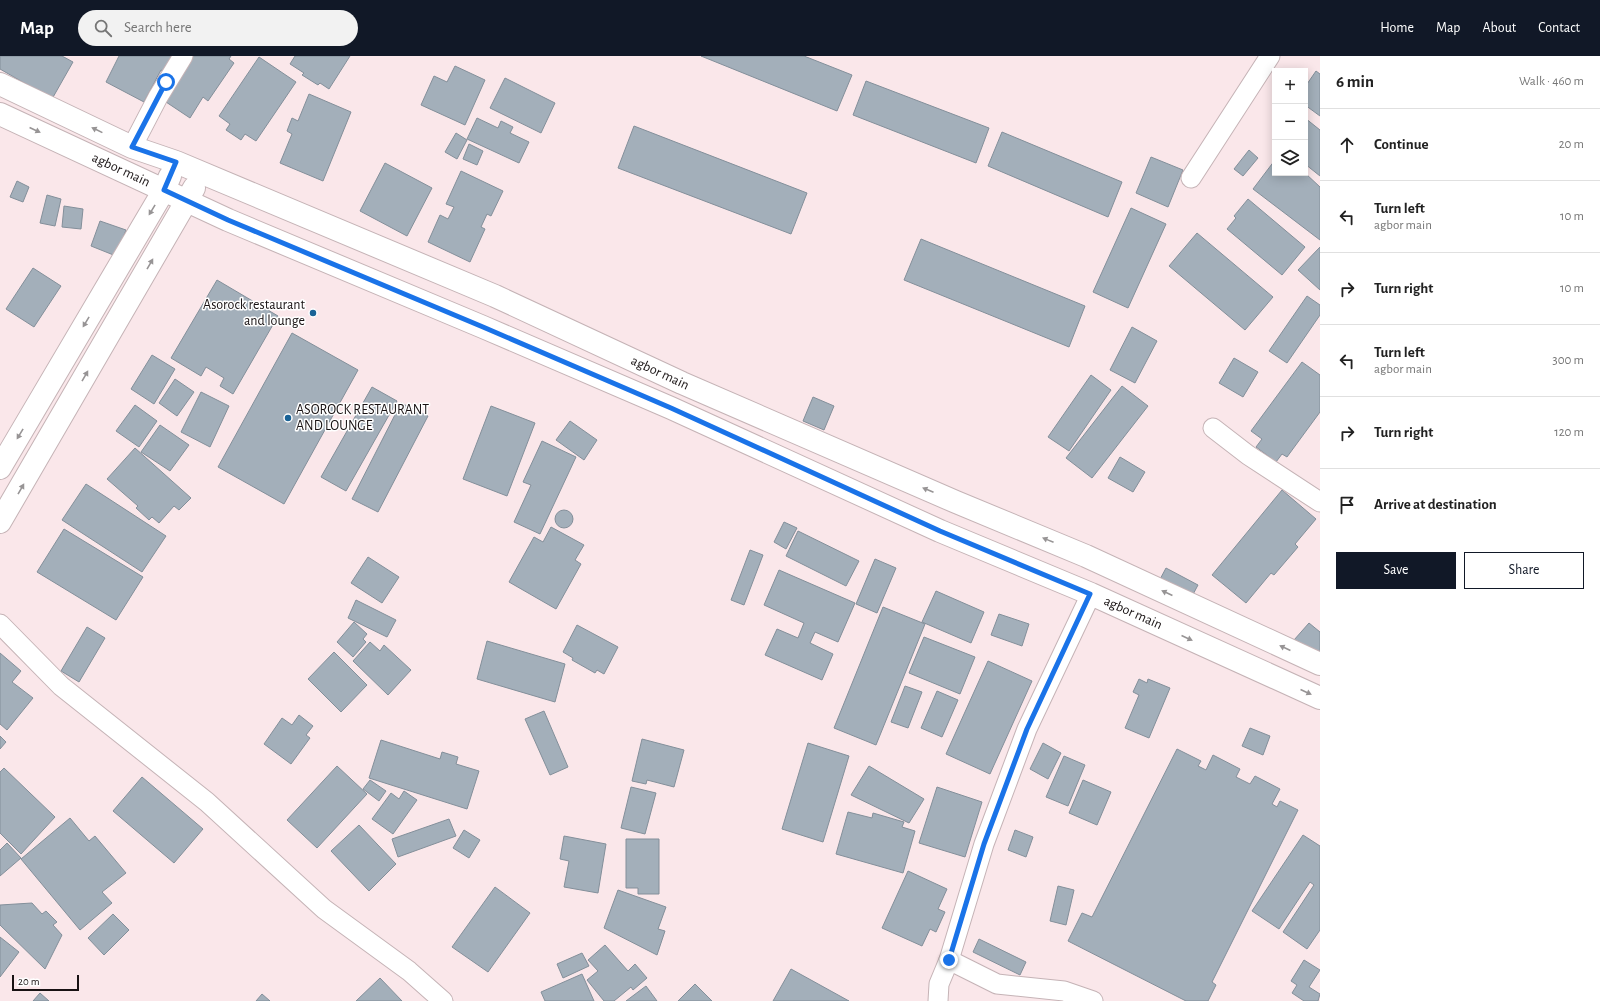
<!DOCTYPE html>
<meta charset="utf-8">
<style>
body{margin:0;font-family:"Alegreya Sans",sans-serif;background:#f2f2f2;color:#222}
.controls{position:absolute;right:12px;top:12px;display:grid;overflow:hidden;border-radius:0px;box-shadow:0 2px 10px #0003}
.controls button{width:36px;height:36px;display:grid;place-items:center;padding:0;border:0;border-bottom:1px solid #e0e0e0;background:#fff;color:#222;font:20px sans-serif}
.scale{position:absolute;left:12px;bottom:10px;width:67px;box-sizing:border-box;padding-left:4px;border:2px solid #181213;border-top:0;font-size:11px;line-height:14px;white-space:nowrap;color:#181213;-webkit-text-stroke:3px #fff;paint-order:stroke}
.stop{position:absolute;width:12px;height:12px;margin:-9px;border:3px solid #1a73e8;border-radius:50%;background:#fff}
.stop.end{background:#1a73e8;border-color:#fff;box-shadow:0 1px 4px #0008}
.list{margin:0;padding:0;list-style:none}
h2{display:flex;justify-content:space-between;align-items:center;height:52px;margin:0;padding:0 16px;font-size:17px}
h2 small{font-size:13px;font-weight:400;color:#767676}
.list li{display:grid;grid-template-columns:26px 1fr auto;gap:12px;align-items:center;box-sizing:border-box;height:72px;padding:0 16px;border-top:1px solid #e0e0e0}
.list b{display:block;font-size:15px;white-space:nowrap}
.list p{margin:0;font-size:13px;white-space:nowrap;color:#767676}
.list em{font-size:13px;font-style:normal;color:#767676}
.actions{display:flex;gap:8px;padding:12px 16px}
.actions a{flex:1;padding:9px 0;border:1px solid #111827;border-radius:0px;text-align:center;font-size:14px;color:#111827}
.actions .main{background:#111827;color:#fff}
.icon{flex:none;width:22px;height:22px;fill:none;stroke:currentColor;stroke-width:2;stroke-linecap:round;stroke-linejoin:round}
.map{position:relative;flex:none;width:1320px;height:945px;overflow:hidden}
header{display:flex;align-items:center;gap:24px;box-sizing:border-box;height:56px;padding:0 20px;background:#111827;color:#fff}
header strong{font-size:19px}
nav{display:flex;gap:22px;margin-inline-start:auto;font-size:14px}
.search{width:280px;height:36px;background:#f2f2f2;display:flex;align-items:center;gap:10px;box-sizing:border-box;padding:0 14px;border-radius:22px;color:#767676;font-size:15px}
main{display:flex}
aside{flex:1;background:#fff}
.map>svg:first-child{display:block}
</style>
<header>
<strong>Map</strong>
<div class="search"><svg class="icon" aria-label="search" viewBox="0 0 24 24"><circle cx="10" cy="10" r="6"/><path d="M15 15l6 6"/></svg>Search here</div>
<nav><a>Home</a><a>Map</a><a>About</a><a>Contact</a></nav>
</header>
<main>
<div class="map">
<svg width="1320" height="945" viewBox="0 0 1320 945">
<rect width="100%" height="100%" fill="#fae7ea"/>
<g fill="#a3afba" stroke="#838f9a">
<path d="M0,0H62L73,6L52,43L0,13Z"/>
<path d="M119,0H176L167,17L161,14L144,46L106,26Z"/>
<path d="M193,0H231L229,3L234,7L208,45L203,41L190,62L163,44Z"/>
<path d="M295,0H350L329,33L320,27L318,29L302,19L304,17L290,8Z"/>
<path d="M701,0H804L852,19L837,55Z"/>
<path d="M259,1L296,26L256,85L245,78L241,84L226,74L230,68L219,60Z"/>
<path d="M455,10L485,24L465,69L421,49L434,20L447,26Z"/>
<path d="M1316,15L1320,18V60L1305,49V31Z"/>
<path d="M505,22L555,47L541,77L490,52Z"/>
<path d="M866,25L989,72L976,107L853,59Z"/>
<path d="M309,38L351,56L323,125L280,107L292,78L287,75L292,62L298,65Z"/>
<path d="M477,62L498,72L501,65L513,71L510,77L529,86L519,107L467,83Z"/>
<path d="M1305,62L1320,74V120L1305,108Z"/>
<path d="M634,70L807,137L791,178L618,112Z"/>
<path d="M1002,76L1122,126L1108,161L988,110Z"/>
<path d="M456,77L467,84L457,103L445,96Z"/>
<path d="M469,88L483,95L477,109L463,103Z"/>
<path d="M1249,94L1258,102L1243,120L1234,113Z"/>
<path d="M1151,101L1183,114L1168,151L1136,137Z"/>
<path d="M1275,104V117H1305L1320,131V184L1253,133Z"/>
<path d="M385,107L432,132L407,180L360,155Z"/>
<path d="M461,115L503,135L491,160L487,158L481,171L485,173L470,206L428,186L440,159L448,163L454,151L446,148Z"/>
<path d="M17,125L29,131L23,146L10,141Z"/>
<path d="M47,139L61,143L55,170L40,167Z"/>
<path d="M1248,143L1305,191L1282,219L1227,173L1236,162L1234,160Z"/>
<path d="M64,150L83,153L81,173L62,171Z"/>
<path d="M1131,152L1166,168L1128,252L1093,236Z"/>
<path d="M100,165L126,174L116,200L91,190Z"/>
<path d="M1197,177L1273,241L1245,274L1169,210Z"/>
<path d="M921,183L1085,250L1069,291L904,224Z"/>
<path d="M1320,191V234L1298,214Z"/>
<path d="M33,212L61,230L34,271L6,253Z"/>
<path d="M217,224L278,260L233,338L220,330L224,322L206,311L201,320L171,302Z"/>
<path d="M1307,240L1320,249V259L1287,307L1269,295Z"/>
<path d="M1132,271L1157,285L1135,327L1110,314Z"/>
<path d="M292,277L358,314L284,448L218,411Z"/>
<path d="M152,299L175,313L154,348L131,333Z"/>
<path d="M1234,302L1258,316L1243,341L1219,327Z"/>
<path d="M1302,306L1320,319V356L1287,401L1282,398L1276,406L1256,391L1262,383L1251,375Z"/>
<path d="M1091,319L1111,334L1069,395L1048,381Z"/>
<path d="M175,323L194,336L177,360L159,347Z"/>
<path d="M1122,330L1148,350L1092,422L1066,402Z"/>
<path d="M372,331L397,345L346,435L321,421Z"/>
<path d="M201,336L229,350L210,391L181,376Z"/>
<path d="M813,341L834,350L824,374L803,365Z"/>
<path d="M401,347L428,360L378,456L352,443Z"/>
<path d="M135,349L157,365L139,391L116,375Z"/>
<path d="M491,350L535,367L507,440L463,423Z"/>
<path d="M570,365L597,384L584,404L556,384Z"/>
<path d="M160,369L189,389L170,415L141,396Z"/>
<path d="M542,385L576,401L540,478L514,466L531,429L523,426Z"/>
<path d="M135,392L191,442L179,454L174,450L159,467L152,461L149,464L136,452L138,450L107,423Z"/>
<path d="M1120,401L1145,416L1133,436L1108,422Z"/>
<path d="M86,428L166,480L142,516L62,464Z"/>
<path d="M1282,434L1316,463L1295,488L1298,491L1274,519L1271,517L1246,547L1212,519Z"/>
<circle cx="564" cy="463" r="9"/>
<path d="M784,466L797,472L786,493L774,486Z"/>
<path d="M551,471L584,489L575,504L581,508L556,553L509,526L534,481L543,486Z"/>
<path d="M64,473L143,521L116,564L37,516Z"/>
<path d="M798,475L859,505L846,530L786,500Z"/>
<path d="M750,494L763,499L744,549L731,544Z"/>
<path d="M368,501L399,521L382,547L351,527Z"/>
<path d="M875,503L896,512L877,557L856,548Z"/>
<path d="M1166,512L1198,529L1190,544L1158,527Z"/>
<path d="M779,514L855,547L838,586L815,576L810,587L833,598L822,624L765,599L777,573L798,582L804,567L764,549Z"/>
<path d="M936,535L984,556L971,587L922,566Z"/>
<path d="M356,544L396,564L387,581L348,562Z"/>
<path d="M883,551L925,568L876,689L834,672Z"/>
<path d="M999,558L1029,568L1022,590L991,579Z"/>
<path d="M354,566L367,578L363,583L366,586L353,601L337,586Z"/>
<path d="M1309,567L1320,576V606L1294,584Z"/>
<path d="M577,569L618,591L604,618L597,614L595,617L572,604L573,602L563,596Z"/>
<path d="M87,571L105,582L79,626L61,615Z"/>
<path d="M924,581L975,601L960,638L909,617Z"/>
<path d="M487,585L565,608L555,646L477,623Z"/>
<path d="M370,586L380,595L384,589L411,614L388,639L353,605Z"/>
<path d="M334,596L367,629L341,656L308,623Z"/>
<path d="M0,597L21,615L12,626L33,642L7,674L0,668Z"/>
<path d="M988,605L1032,625L990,718L946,698Z"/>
<path d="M1139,623L1147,627L1148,623L1170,632L1149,682L1125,672L1139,639L1133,636Z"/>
<path d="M905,630L922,636L908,672L891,666Z"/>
<path d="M937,635L958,644L942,681L921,672Z"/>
<path d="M544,655L568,711L550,719L525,663Z"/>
<path d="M299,659L313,670L306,679L310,682L291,708L264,688L282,662L292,669Z"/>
<path d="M1250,672L1270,680L1263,699L1242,690Z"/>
<path d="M0,680L6,686L0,693Z"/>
<path d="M642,683L684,694L674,731L647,724L646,728L632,725Z"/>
<path d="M381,684L440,703L442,696L458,701L456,708L479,715L467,753L369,722Z"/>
<path d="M808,687L849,700L823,786L782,773Z"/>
<path d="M1043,687L1061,697L1048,723L1030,713Z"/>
<path d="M1177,693L1201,705L1198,710L1206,714L1213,699L1240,713L1236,721L1250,728L1255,720L1280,733L1272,748L1277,751L1280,745L1298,754L1212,926L1216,929L1208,945H1186L1068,885L1082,857L1092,861Z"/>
<path d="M1064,700L1085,709L1068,750L1046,741Z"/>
<path d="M337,710L367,738L317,792L287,764Z"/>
<path d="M869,710L924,743L909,767L851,739Z"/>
<path d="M4,712L55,761L21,798L0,777V716Z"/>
<path d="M142,721L203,773L174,807L113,755Z"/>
<path d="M370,724L386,735L379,745L363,733Z"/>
<path d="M1083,724L1111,736L1097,769L1069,757Z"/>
<path d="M631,731L656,737L645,778L621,772Z"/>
<path d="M937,731L982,746L965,801L919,787Z"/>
<path d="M404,735L417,744L393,778L372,763L391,737L399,743Z"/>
<path d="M848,756L872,762L873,757L904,766L902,771L915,775L903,817L836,798Z"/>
<path d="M70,762L89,785L95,780L126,817L102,836L112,847L80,874L21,803Z"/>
<path d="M449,763L456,780L398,801L392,783Z"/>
<path d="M359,769L396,808L369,835L331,795Z"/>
<path d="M464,774L480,784L469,802L453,792Z"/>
<path d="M1015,774L1033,781L1026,801L1008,794Z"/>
<path d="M1303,779L1320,790V874L1307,893L1283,876L1314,829L1310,826L1279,873L1252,855Z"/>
<path d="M564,780L606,788L598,837L564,831L569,805L560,803Z"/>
<path d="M626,783H659V838H638V832H626Z"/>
<path d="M7,787L21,802L0,820V794Z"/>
<path d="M908,815L947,833L938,853L945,856L936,876L930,873L922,890L882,872Z"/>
<path d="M1058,830L1074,834L1066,869L1050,865Z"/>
<path d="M495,831L530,857L488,916L452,891Z"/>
<path d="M618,834L666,851L658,873L665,875L657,899L604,872Z"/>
<path d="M32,847L42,858L46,855L57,866L53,869L62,879L45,913L0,869V849Z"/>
<path d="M113,858L129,874L104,899L88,882Z"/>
<path d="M0,881L19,896L0,921Z"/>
<path d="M979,883L1026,906L1020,919L973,896Z"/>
<path d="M605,889L628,915L635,908L647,922L633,934L631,931L614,945H604L587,924L598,915L588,904Z"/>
<path d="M582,897L589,910L563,922L557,908Z"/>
<path d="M1304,904L1320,914L1309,931L1320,938L1318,945H1304L1292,937L1297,929L1291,925Z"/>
<path d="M791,913L849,945H773Z"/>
<path d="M582,918L594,945H545L541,936Z"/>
<path d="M380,922L402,945H356Z"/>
<path d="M695,928L712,945H678Z"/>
<path d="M646,930L657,945H626Z"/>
<path d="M40,937L49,945H33Z"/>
<path d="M262,938L270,945H256Z"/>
</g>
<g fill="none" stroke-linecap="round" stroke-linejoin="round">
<defs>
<g id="street">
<path d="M132,91L158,41L183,0"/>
<path d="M1191,122L1270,0"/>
<path d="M1213,372L1248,399L1320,446"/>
<path d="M0,568L61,630L207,746L324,853L409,915L443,945"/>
<path d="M949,904L997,928L1064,935L1093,945"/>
<path d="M938,945L939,928L949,904L984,788L1027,673L1091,538"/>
</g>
<g id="secondary">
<path d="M0,28L132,91L176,106L495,240L682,327L956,446L1086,500L1320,608"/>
<path d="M0,58L228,164L483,271L671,352L940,475L1091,538L1320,642"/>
<path d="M0,412L164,134L170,120"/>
<path d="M0,466L194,132"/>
</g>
</defs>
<use href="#street" stroke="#c5b3b6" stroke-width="21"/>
<use href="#secondary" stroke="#c5b3b6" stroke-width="24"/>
<use href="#street" stroke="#fff" stroke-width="19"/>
<use href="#secondary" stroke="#fff" stroke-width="22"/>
</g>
<defs><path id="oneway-solid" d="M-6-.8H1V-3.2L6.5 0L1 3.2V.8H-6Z"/></defs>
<g fill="#979495">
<use href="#oneway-solid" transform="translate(35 74) rotate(25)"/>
<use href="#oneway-solid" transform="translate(97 74) rotate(-154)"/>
<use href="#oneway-solid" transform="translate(152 154) rotate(121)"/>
<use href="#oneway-solid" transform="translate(150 208) rotate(-60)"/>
<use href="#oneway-solid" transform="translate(86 266) rotate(121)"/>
<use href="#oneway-solid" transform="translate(85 320) rotate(-60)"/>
<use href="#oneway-solid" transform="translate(20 378) rotate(121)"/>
<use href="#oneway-solid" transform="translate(21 433) rotate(-60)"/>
<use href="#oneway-solid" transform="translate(928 434) rotate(-157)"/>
<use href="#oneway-solid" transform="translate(1048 484) rotate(-158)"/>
<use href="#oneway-solid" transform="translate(1167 537) rotate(-155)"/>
<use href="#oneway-solid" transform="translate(1187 582) rotate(24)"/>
<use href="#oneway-solid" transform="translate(1285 592) rotate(-155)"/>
<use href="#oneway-solid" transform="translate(1306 636) rotate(24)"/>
</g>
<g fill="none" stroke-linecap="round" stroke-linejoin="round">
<path stroke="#1a73e8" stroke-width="5" d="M166,26L132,91L176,106L164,134L228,164L483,271L671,352L940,475L1090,538L1027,673L984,788L949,904"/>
</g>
<g fill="#196296" stroke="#fff" stroke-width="1.5">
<circle cx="313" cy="257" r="4"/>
<circle cx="288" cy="362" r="4"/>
</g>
<g text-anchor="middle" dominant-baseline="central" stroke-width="3" stroke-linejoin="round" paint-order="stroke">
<g font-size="14" fill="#181213" stroke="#fff">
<text transform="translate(121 114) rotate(25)">agbor main</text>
<text transform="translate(660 317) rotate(25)">agbor main</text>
<text transform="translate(1133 557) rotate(24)">agbor main</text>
</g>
<g font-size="14" fill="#181213" stroke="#fff" text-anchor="end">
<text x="305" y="249">Asorock restaurant<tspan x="305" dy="16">and lounge</tspan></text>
<text x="296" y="354" text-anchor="start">ASOROCK RESTAURANT<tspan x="296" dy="16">AND LOUNGE</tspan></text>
</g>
</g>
</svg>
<div class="controls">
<button>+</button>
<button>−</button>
<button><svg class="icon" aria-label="layers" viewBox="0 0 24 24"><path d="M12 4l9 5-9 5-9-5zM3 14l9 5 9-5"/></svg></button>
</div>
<div class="scale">20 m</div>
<div class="stop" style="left:166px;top:26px"></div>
<div class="stop end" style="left:949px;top:904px"></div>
</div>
<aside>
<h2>6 min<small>Walk · 460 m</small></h2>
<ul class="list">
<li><svg class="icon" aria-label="ahead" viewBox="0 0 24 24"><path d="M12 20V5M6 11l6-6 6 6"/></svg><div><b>Continue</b></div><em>20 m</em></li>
<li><svg class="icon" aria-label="left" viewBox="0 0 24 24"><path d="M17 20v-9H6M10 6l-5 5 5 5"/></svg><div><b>Turn left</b><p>agbor main</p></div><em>10 m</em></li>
<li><svg class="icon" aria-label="right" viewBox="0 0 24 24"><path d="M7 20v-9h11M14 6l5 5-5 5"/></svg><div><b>Turn right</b></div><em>10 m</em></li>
<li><svg class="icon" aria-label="left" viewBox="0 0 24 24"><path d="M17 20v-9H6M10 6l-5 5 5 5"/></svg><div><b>Turn left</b><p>agbor main</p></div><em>300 m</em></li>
<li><svg class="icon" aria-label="right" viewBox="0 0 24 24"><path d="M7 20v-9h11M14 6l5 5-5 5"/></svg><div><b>Turn right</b></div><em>120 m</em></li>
<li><svg class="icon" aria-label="arrive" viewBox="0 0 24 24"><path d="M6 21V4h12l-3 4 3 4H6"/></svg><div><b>Arrive at destination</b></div></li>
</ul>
<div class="actions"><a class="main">Save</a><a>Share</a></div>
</aside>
</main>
